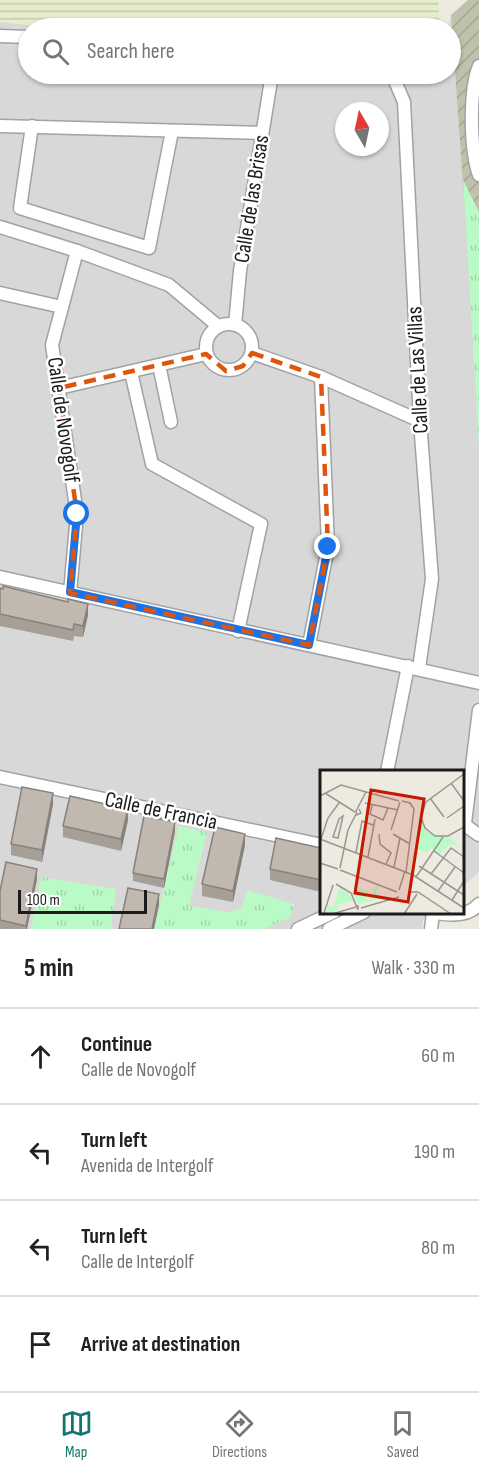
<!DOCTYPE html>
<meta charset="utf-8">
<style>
body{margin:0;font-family:"Sofia Sans Condensed",sans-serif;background:#f6f6f6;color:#202124}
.compass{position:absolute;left:335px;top:102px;width:54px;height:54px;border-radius:50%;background:#fff;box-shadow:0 2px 4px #0004;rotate:351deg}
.scale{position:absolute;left:18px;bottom:15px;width:129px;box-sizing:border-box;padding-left:6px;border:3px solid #1b1b1b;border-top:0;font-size:16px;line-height:21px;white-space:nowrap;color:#1b1b1b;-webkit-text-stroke:4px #fff;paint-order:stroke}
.stop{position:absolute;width:18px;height:18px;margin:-14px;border:4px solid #1a73e8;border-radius:50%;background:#fff}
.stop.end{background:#1a73e8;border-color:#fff;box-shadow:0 2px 6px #0008}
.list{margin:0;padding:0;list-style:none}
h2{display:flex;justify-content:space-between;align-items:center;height:78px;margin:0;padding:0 24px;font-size:26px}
h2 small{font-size:20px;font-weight:400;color:#757577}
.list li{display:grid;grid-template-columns:39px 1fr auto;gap:18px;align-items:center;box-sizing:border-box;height:96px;padding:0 24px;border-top:2px solid #e0e0e0}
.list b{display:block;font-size:22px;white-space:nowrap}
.list p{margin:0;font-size:20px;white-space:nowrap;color:#757577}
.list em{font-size:20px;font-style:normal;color:#757577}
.icon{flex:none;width:33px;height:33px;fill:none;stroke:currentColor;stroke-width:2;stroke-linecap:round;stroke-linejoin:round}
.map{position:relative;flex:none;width:479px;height:929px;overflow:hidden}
.search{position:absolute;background:#fff;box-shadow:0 2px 4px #0004;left:18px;right:18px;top:18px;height:66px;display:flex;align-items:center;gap:15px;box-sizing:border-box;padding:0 21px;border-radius:33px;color:#757577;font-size:22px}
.sheet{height:462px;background:#fff}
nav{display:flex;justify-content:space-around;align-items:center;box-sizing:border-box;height:84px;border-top:2px solid #e0e0e0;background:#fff;font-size:16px;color:#757577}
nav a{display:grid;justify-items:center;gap:3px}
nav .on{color:#0f766e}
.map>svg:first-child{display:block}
</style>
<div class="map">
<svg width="479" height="929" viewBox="0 0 479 929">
<defs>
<pattern id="construction-furrows" width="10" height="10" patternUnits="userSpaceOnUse" patternTransform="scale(1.5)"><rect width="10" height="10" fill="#bfc1ac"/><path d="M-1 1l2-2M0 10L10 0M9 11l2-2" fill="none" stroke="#a4a593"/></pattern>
<pattern id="farmland-rules" width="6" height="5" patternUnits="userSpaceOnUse" patternTransform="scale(1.5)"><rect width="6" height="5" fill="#e6edca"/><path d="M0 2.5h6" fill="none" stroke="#c5cbad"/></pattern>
<pattern id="park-tufts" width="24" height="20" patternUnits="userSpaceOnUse" patternTransform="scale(1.5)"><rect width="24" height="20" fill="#bafac6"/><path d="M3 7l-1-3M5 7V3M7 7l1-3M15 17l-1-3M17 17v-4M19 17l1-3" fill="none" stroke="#9fd6aa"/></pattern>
</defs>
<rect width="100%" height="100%" fill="#edeae0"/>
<path fill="#d9d8d8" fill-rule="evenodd" d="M451,15L479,412V872L463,886L462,772H322V912L431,913L423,920L422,929H0V22L66,28H28V74H450V28H448ZM344,111H380V147H344Z"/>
<path fill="url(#construction-furrows)" d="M468,0H479V412L451,15Z"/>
<path fill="url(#farmland-rules)" d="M0,0H438L440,28L45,27L0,22Z"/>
<g fill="url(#park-tufts)">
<path d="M463,180L479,212V446Z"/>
<path d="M179,826L207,832L189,906L228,912L242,908L247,890L294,904L291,917L264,929H154Z"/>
<path d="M41,877L116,889L111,929H31Z"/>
</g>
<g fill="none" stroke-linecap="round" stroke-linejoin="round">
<defs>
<g id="minor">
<path d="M0,36L28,37"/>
<path d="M479,66C469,90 470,150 479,175"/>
<path d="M392,74L404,102L420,421L432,579L419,668"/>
<path d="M0,126L261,133"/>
<path d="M32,126L20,208L149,248L172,131"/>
<path d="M0,227L77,251L169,285L218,326"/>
<path d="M0,293L62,307"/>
<circle cx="229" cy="347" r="23"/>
<path d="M235,325L240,271L272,74"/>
<path d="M252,353L321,377L420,421"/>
<path d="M159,365L171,422"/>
<path d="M131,372L152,464L261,524L238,631"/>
<path d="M59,388L206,354"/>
<path d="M0,577L479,683"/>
<path d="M70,593L77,514L52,345L77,251"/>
<path d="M309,645L328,547L321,377"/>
<path d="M387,772L408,666"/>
<path d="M0,777L322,845"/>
<path d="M462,823L479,835"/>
<path d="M465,823L479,710"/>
<path d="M431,912C446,915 468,918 479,904"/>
<path d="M298,929L334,912"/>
<path d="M329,929L364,912"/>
<path d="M431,929L433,913"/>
</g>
</defs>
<use href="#minor" stroke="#a2a2a2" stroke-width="15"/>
<use href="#minor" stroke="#fff" stroke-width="12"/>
</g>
<g fill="#a69f97">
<path d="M0,588L88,615L83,637L74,636L73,641L0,626Z"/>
<path d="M53,804L42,862L11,855V844Z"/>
<path d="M128,820L121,851L63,837V826Z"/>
<path d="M175,831L164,888L133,881V873Z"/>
<path d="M245,845L233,902L202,896V884Z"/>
<path d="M321,848V892L270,880V869Z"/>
<path d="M37,879L27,929H0V891Z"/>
</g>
<g fill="#87827b">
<path d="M88,604V615L83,637V626Z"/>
<path d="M53,793V804L42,862V850Z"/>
<path d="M128,809V820L121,851V839Z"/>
<path d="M175,822V831L164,888V879Z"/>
<path d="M245,834V845L233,902V891Z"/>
<path d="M37,869V879L27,929H26Z"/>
<path d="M159,894V905L154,929H152Z"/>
</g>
<g fill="#c1b9b0" stroke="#87827b" stroke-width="1.5">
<path d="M3,586L68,602V599L88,604L83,626L74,624L73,630L0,614V588L3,589Z"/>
<path d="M22,787L53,793L42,850L11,844Z"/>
<path d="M70,796L128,809L121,839L63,826Z"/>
<path d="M144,816L175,822L164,879L133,873Z"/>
<path d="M215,827L245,834L233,891L202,884Z"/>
<path d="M276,838L321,848V880L270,869Z"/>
<path d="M6,862L37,869L26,926L0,920V891Z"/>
<path d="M128,888L159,894L152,929H119Z"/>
</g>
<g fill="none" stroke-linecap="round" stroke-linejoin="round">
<path stroke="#1a73e8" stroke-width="8" d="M77,514L70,592L309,645L328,547"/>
</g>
<path fill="none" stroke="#de560d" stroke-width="4.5" stroke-dasharray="12 8" stroke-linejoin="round" d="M252,353L321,377L328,547L309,645L70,593L77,514L59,388L206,354L226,371L243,366Z"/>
<g text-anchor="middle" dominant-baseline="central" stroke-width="5" stroke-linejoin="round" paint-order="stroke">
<g font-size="22" fill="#1b1b1b" stroke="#fff">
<text transform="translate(252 199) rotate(-81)">Calle de las Brisas</text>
<text transform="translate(418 370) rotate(-93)">Calle de Las Villas</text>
<text transform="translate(63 420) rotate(82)">Calle de Novogolf</text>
<text transform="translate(161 811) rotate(12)">Calle de Francia</text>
</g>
</g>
<g transform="translate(320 770)">
<rect width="144" height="144" fill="#edeae0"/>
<path d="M99,48L108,63L129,67L144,80L132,73L118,85L111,78L106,82L96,78ZM56,115L59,116L56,124L67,127L38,134L34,126L40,118L48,121L46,129L50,130ZM20,117L34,130L17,135L18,140L6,144L8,136H14Z" fill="#bafac6"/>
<path fill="none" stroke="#999791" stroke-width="1.5" d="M144,4L106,32L101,47L105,58L115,66H128L144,57M131,13L144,31M5,23L35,42M0,26L21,15L79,31M110,28L124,47M82,31L90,33L94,39L86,102M45,33L78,40M52,35L50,44L63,50L68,38M39,39L41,43L37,45L36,41L46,22M23,46L18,68L13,67L19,49ZM127,48L144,36M71,60L80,32M59,64L60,74L71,83L66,94M73,64L90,74M0,69L93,105L144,138M1,69L8,48L19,33M114,81L144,103M36,82L42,51L53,55M48,87L55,49M0,93L18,99M99,96L144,125M74,97L80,68M20,98L28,60L36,44M20,100L77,122M111,104L131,78L144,87M96,107L123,67M16,114L31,123L38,140V135M79,120L85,101M118,121L135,97M90,122H98L131,144M132,130L144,111M41,138L79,127M4,143L13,115M12,144L36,137M84,144L97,124"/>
<path fill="#c61700" fill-opacity="0.15" stroke="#c61700" stroke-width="3" d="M51,20L104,29L88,132L35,123Z"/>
<rect width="144" height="144" fill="none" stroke="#1b1b1b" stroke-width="3"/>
</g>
</svg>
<svg class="compass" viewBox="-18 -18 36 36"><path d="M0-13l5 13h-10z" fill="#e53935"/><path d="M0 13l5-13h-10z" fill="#757577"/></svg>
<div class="scale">100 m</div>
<div class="stop" style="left:77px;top:514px"></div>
<div class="stop end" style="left:328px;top:547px"></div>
<div class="search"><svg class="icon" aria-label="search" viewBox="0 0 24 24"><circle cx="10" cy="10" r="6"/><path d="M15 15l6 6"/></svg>Search here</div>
</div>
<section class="sheet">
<h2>5 min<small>Walk · 330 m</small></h2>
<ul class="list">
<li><svg class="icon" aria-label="ahead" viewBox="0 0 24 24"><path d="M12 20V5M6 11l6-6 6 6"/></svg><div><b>Continue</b><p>Calle de Novogolf</p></div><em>60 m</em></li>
<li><svg class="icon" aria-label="left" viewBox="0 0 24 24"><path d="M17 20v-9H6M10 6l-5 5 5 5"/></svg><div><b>Turn left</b><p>Avenida de Intergolf</p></div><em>190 m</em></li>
<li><svg class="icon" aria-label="left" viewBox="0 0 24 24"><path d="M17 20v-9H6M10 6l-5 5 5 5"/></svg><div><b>Turn left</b><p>Calle de Intergolf</p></div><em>80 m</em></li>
<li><svg class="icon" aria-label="arrive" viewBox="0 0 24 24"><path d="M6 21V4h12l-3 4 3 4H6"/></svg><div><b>Arrive at destination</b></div></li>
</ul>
</section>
<nav>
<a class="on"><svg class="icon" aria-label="map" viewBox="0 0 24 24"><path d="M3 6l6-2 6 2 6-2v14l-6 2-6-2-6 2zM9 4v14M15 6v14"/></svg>Map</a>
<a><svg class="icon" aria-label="directions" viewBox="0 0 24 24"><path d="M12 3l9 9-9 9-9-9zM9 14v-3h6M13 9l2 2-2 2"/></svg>Directions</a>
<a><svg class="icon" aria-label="saved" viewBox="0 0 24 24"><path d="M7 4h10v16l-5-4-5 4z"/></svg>Saved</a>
</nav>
